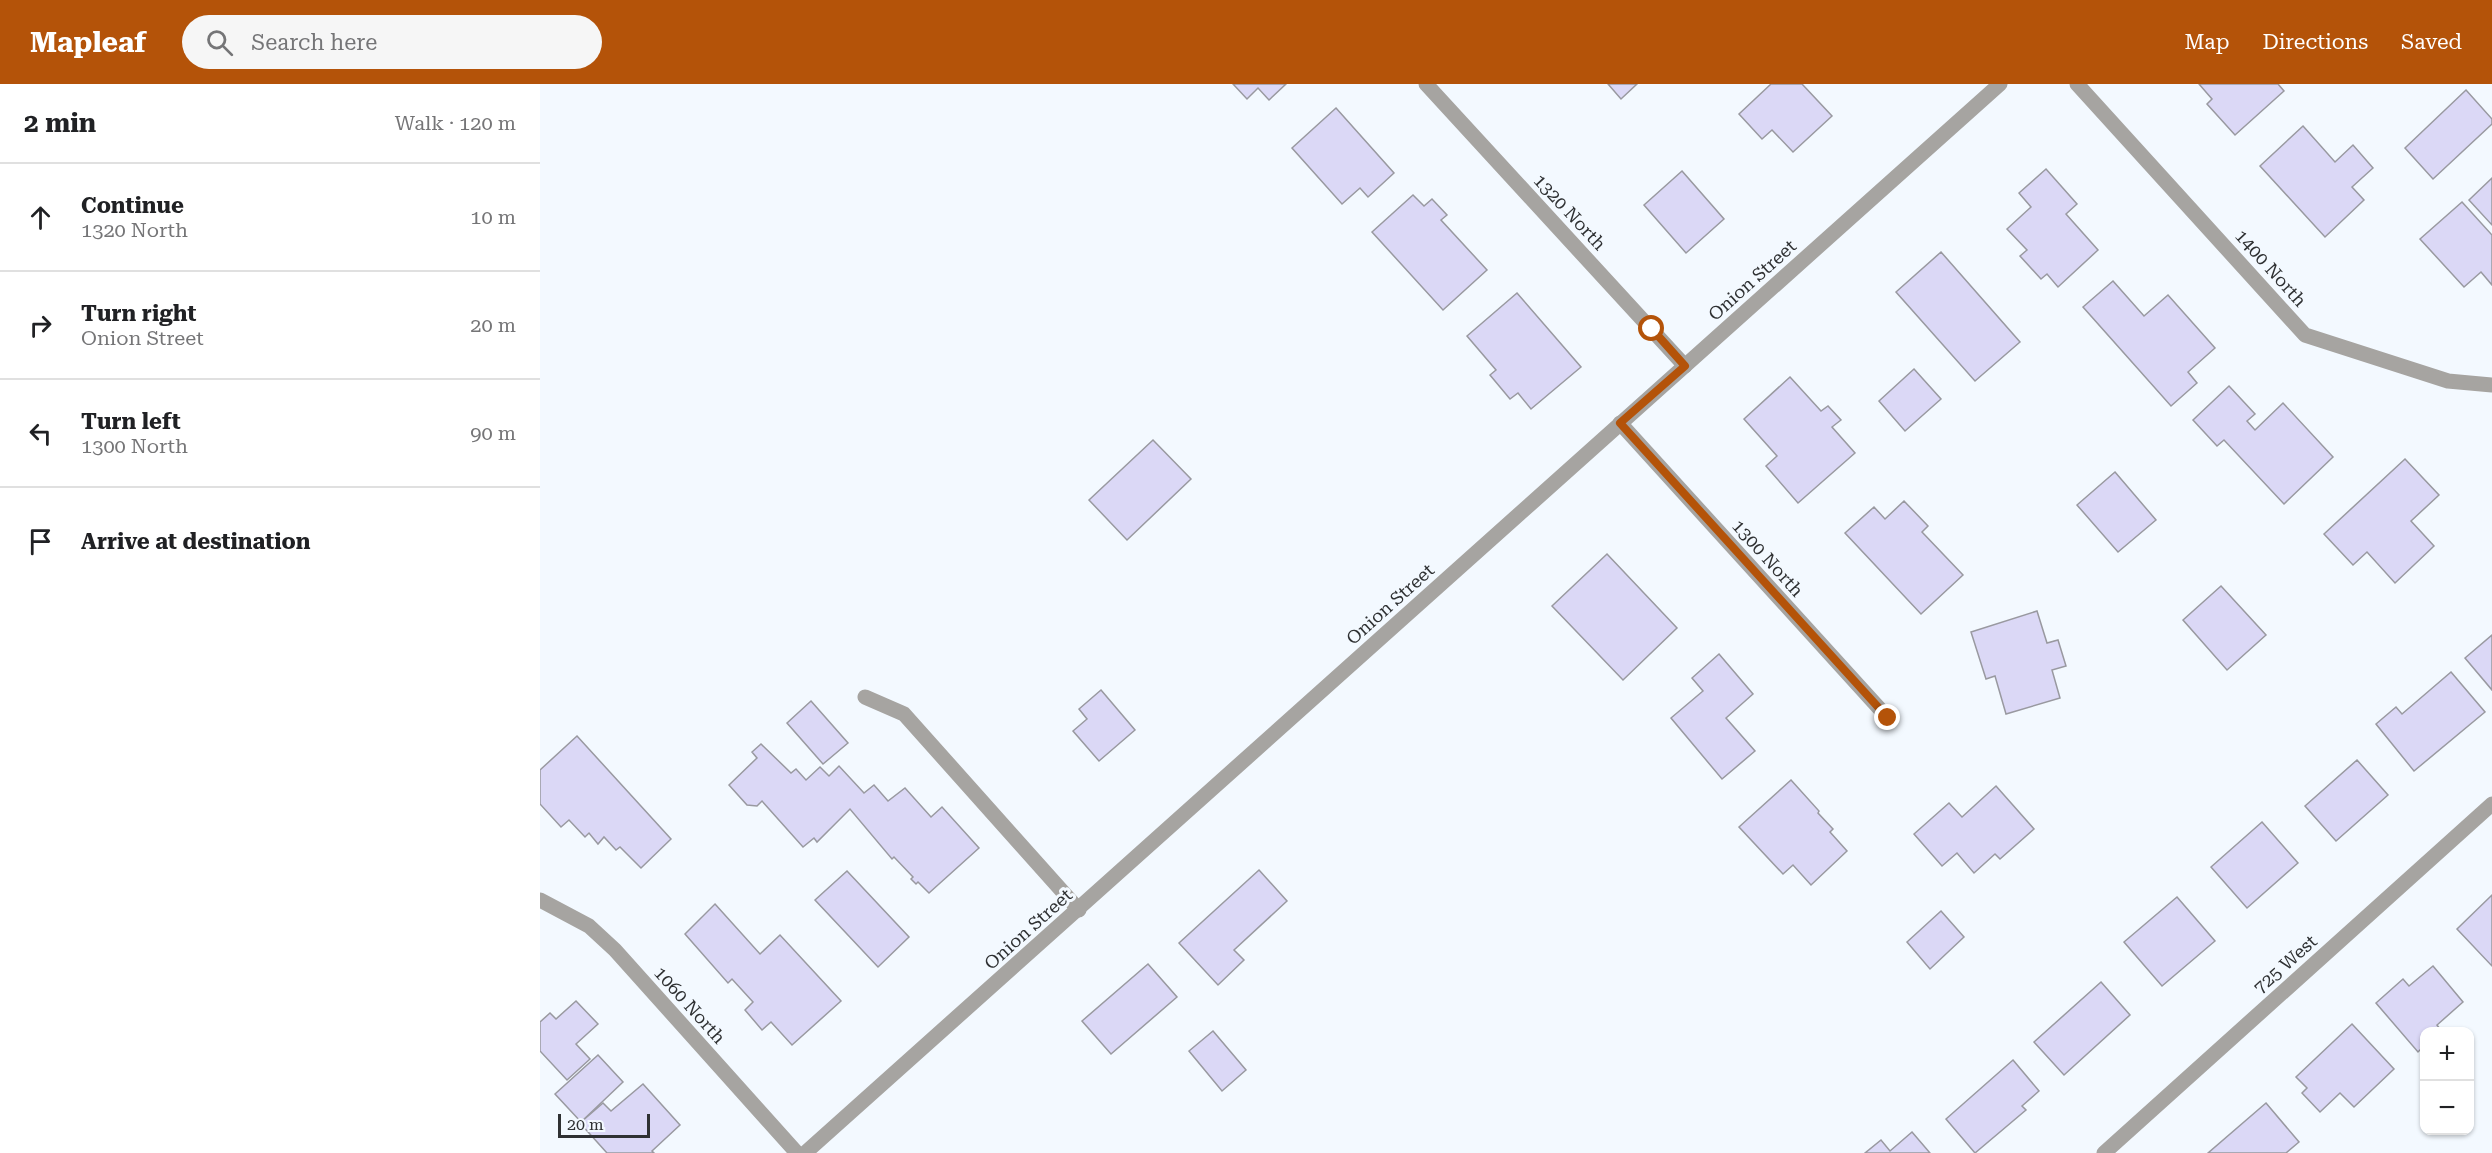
<!DOCTYPE html>
<meta charset="utf-8">
<style>
body{margin:0;font-family:"Roboto Serif",serif;background:#f6f6f6;color:#202124}
.controls{position:absolute;right:18px;bottom:18px;display:grid;overflow:hidden;border-radius:12px;box-shadow:0 2px 4px #0004}
.controls button{width:54px;height:54px;display:grid;place-items:center;padding:0;border:0;border-bottom:2px solid #e0e0e0;background:#fff;color:#202124;font:30px sans-serif}
.scale{position:absolute;left:18px;bottom:15px;width:92px;box-sizing:border-box;padding-left:6px;border:3px solid #2f3133;border-top:0;font-size:16px;line-height:21px;white-space:nowrap;color:#2f3133;-webkit-text-stroke:4px #f3f9ff;paint-order:stroke}
.stop{position:absolute;width:18px;height:18px;margin:-14px;border:4px solid #b45309;border-radius:50%;background:#fff}
.stop.end{background:#b45309;border-color:#fff;box-shadow:0 2px 6px #0008}
.list{margin:0;padding:0;list-style:none}
h2{display:flex;justify-content:space-between;align-items:center;height:78px;margin:0;padding:0 24px;font-size:26px}
h2 small{font-size:20px;font-weight:400;color:#757577}
.list li{display:grid;grid-template-columns:39px 1fr auto;gap:18px;align-items:center;box-sizing:border-box;height:108px;padding:0 24px;border-top:2px solid #e0e0e0}
.list b{display:block;font-size:22px;white-space:nowrap}
.list p{margin:0;font-size:20px;white-space:nowrap;color:#757577}
.list em{font-size:20px;font-style:normal;color:#757577}
.icon{flex:none;width:33px;height:33px;fill:none;stroke:currentColor;stroke-width:2;stroke-linecap:round;stroke-linejoin:round}
.map{position:relative;flex:none;width:1952px;height:1069px;overflow:hidden}
header{display:flex;align-items:center;gap:36px;box-sizing:border-box;height:84px;padding:0 30px;background:#b45309;color:#fff}
header strong{font-size:28px}
nav{display:flex;gap:33px;margin-inline-start:auto;font-size:21px}
.search{width:420px;height:54px;background:#f6f6f6;display:flex;align-items:center;gap:15px;box-sizing:border-box;padding:0 21px;border-radius:33px;color:#757577;font-size:22px}
main{display:flex}
aside{flex:1;background:#fff}
.map>svg:first-child{display:block}
</style>
<header>
<strong>Mapleaf</strong>
<div class="search"><svg class="icon" aria-label="search" viewBox="0 0 24 24"><circle cx="10" cy="10" r="6"/><path d="M15 15l6 6"/></svg>Search here</div>
<nav><a>Map</a><a>Directions</a><a>Saved</a></nav>
</header>
<main>
<aside>
<h2>2 min<small>Walk · 120 m</small></h2>
<ul class="list">
<li><svg class="icon" aria-label="ahead" viewBox="0 0 24 24"><path d="M12 20V5M6 11l6-6 6 6"/></svg><div><b>Continue</b><p>1320 North</p></div><em>10 m</em></li>
<li><svg class="icon" aria-label="right" viewBox="0 0 24 24"><path d="M7 20v-9h11M14 6l5 5-5 5"/></svg><div><b>Turn right</b><p>Onion Street</p></div><em>20 m</em></li>
<li><svg class="icon" aria-label="left" viewBox="0 0 24 24"><path d="M17 20v-9H6M10 6l-5 5 5 5"/></svg><div><b>Turn left</b><p>1300 North</p></div><em>90 m</em></li>
<li><svg class="icon" aria-label="arrive" viewBox="0 0 24 24"><path d="M6 21V4h12l-3 4 3 4H6"/></svg><div><b>Arrive at destination</b></div></li>
</ul>
</aside>
<div class="map">
<svg width="1952" height="1069" viewBox="0 0 1952 1069">
<rect width="100%" height="100%" fill="#f3f9ff"/>
<g fill="#dbd8f6" stroke="#9999a0" stroke-width="1.5">
<path d="M693,0H746L729,16L718,4L707,15Z"/>
<path d="M1068,0H1097L1081,15Z"/>
<path d="M1231,0H1262L1292,32L1253,68L1232,46L1222,55L1199,30Z"/>
<path d="M1659,0H1738L1744,7L1695,51L1667,20L1672,15Z"/>
<path d="M1926,6L1952,35V40L1893,95L1865,64Z"/>
<path d="M796,24L854,89L828,113L820,104L802,120L752,64Z"/>
<path d="M1763,42L1795,78L1813,61L1833,84L1812,103L1824,116L1785,153L1720,82Z"/>
<path d="M1506,85L1537,120L1526,130L1558,166L1518,203L1507,190L1501,195L1480,172L1487,166L1467,145L1491,123L1479,109Z"/>
<path d="M1142,87L1184,135L1146,169L1104,121Z"/>
<path d="M1952,94V141L1929,116Z"/>
<path d="M873,111L884,122L892,115L907,131L901,136L947,186L903,226L832,148Z"/>
<path d="M1922,118L1952,151V201L1941,188L1924,203L1880,155Z"/>
<path d="M1401,168L1480,258L1435,297L1356,208Z"/>
<path d="M1573,197L1604,232L1628,211L1675,264L1648,288L1657,299L1631,322L1543,223Z"/>
<path d="M977,209L1041,283L991,325L978,309L970,315L950,291L956,286L927,252Z"/>
<path d="M1374,285L1401,315L1365,347L1339,317Z"/>
<path d="M1250,293L1281,327L1288,322L1301,336L1292,343L1315,369L1258,419L1226,382L1237,372L1204,335Z"/>
<path d="M1689,302L1715,330L1707,337L1715,346L1743,319L1793,373L1744,420L1684,356L1677,362L1653,336Z"/>
<path d="M613,356L651,395L587,456L549,416Z"/>
<path d="M1865,375L1899,411L1871,437L1894,462L1855,499L1827,468L1813,481L1784,450Z"/>
<path d="M1575,388L1616,436L1578,468L1537,421Z"/>
<path d="M1364,417L1388,442L1382,448L1423,491L1381,530L1305,449L1334,423L1345,435Z"/>
<path d="M1067,470L1137,544L1083,596L1012,522Z"/>
<path d="M1681,502L1726,551L1687,586L1643,536Z"/>
<path d="M1497,527L1507,559L1518,556L1526,582L1512,586L1520,614L1466,630L1455,592L1446,595L1431,548Z"/>
<path d="M1952,551V606L1925,574Z"/>
<path d="M1179,570L1213,610L1186,634L1215,667L1182,695L1131,634L1163,607L1152,594Z"/>
<path d="M1911,588L1945,628L1874,687L1836,640L1856,623L1862,630Z"/>
<path d="M561,606L595,646L559,677L533,647L547,635L539,625Z"/>
<path d="M271,617L308,659L283,680L247,639Z"/>
<path d="M37,652L131,755L101,784L80,763L76,766L64,753L58,760L49,749L45,753L29,736L21,743L0,720V686Z"/>
<path d="M221,660L251,689L256,685L266,696L280,683L289,692L299,682L324,709L334,701L348,717L365,704L391,733L402,723L439,764L389,809L378,798L376,800L371,795L373,793L354,773L352,775L310,725L277,758L274,754L263,763L222,717L217,722L207,721L189,701L217,674L212,668Z"/>
<path d="M1817,676L1848,711L1796,757L1765,722Z"/>
<path d="M1251,696L1279,727L1278,729L1293,745L1290,748L1307,767L1271,801L1253,781L1243,790L1199,743Z"/>
<path d="M1456,702L1494,745L1460,775L1455,770L1434,789L1417,769L1402,782L1374,750L1409,719L1422,733Z"/>
<path d="M1722,738L1758,779L1707,824L1671,783Z"/>
<path d="M719,786L747,817L694,866L704,876L678,901L639,859Z"/>
<path d="M307,787L369,853L338,883L275,816Z"/>
<path d="M1952,811V882L1917,845Z"/>
<path d="M1637,813L1675,857L1622,902L1584,858Z"/>
<path d="M175,820L220,870L240,851L301,917L252,961L231,938L222,946L205,926L213,918L192,895L188,899L145,850Z"/>
<path d="M1401,827L1424,853L1390,885L1367,858Z"/>
<path d="M608,880L637,913L571,970L542,937Z"/>
<path d="M1893,882L1923,918L1897,941L1902,948H1884V962L1878,968L1836,919L1863,895L1869,902Z"/>
<path d="M1561,898L1590,931L1524,991L1494,958Z"/>
<path d="M36,917L58,940L36,960L50,975L27,996L0,967V938L10,929L16,935Z"/>
<path d="M1812,940L1854,985L1814,1023L1800,1009L1780,1028L1762,1009L1767,1004L1756,993Z"/>
<path d="M673,947L706,986L682,1007L649,967Z"/>
<path d="M58,971L83,998L41,1038L15,1010Z"/>
<path d="M1473,976L1499,1007L1482,1022L1486,1026L1435,1069L1406,1035Z"/>
<path d="M103,1000L140,1041L112,1067L114,1069H67L40,1039L63,1019L71,1027Z"/>
<path d="M1726,1019L1759,1058L1746,1069H1668Z"/>
<path d="M1372,1048L1390,1069H1325L1341,1056L1350,1067Z"/>
</g>
<g fill="none" stroke-linecap="round" stroke-linejoin="round">
<path stroke="#a6a4a1" stroke-width="15" d="M325,613L364,630L539,826"/>
<g stroke="#a6a4a1" stroke-width="15">
<path d="M886,0L1145,282"/>
<path d="M1537,0L1765,251L1908,297L1952,301"/>
<path d="M1080,339L1348,634"/>
<path d="M0,816L49,842L75,866L257,1069"/>
<path d="M1564,1069L1952,720"/>
</g>
<path stroke="#a6a4a1" stroke-width="15" d="M265,1069L1460,0"/>
</g>
<g fill="none" stroke-linecap="round" stroke-linejoin="round">
<path stroke="#b45309" stroke-width="8" d="M1112,245L1145,282L1080,339L1348,634"/>
</g>
<g text-anchor="middle" dominant-baseline="central" stroke-width="6" stroke-linejoin="round" paint-order="stroke">
<g font-size="18" fill="#2f3133" stroke="#f3f9ff">
<text transform="translate(1030 128) rotate(47)">1320 North</text>
<text transform="translate(1731 184) rotate(48)">1400 North</text>
<text transform="translate(1212 196) rotate(-42)">Onion Street</text>
<text transform="translate(1228 474) rotate(48)">1300 North</text>
<text transform="translate(850 520) rotate(-42)">Onion Street</text>
<text transform="translate(488 845) rotate(-42)">Onion Street</text>
<text transform="translate(1745 880) rotate(-42)">725 West</text>
<text transform="translate(150 921) rotate(48)">1060 North</text>
</g>
</g>
</svg>
<div class="controls">
<button>+</button>
<button>−</button>
</div>
<div class="scale">20 m</div>
<div class="stop" style="left:1112px;top:245px"></div>
<div class="stop end" style="left:1348px;top:634px"></div>
</div>
</main>
